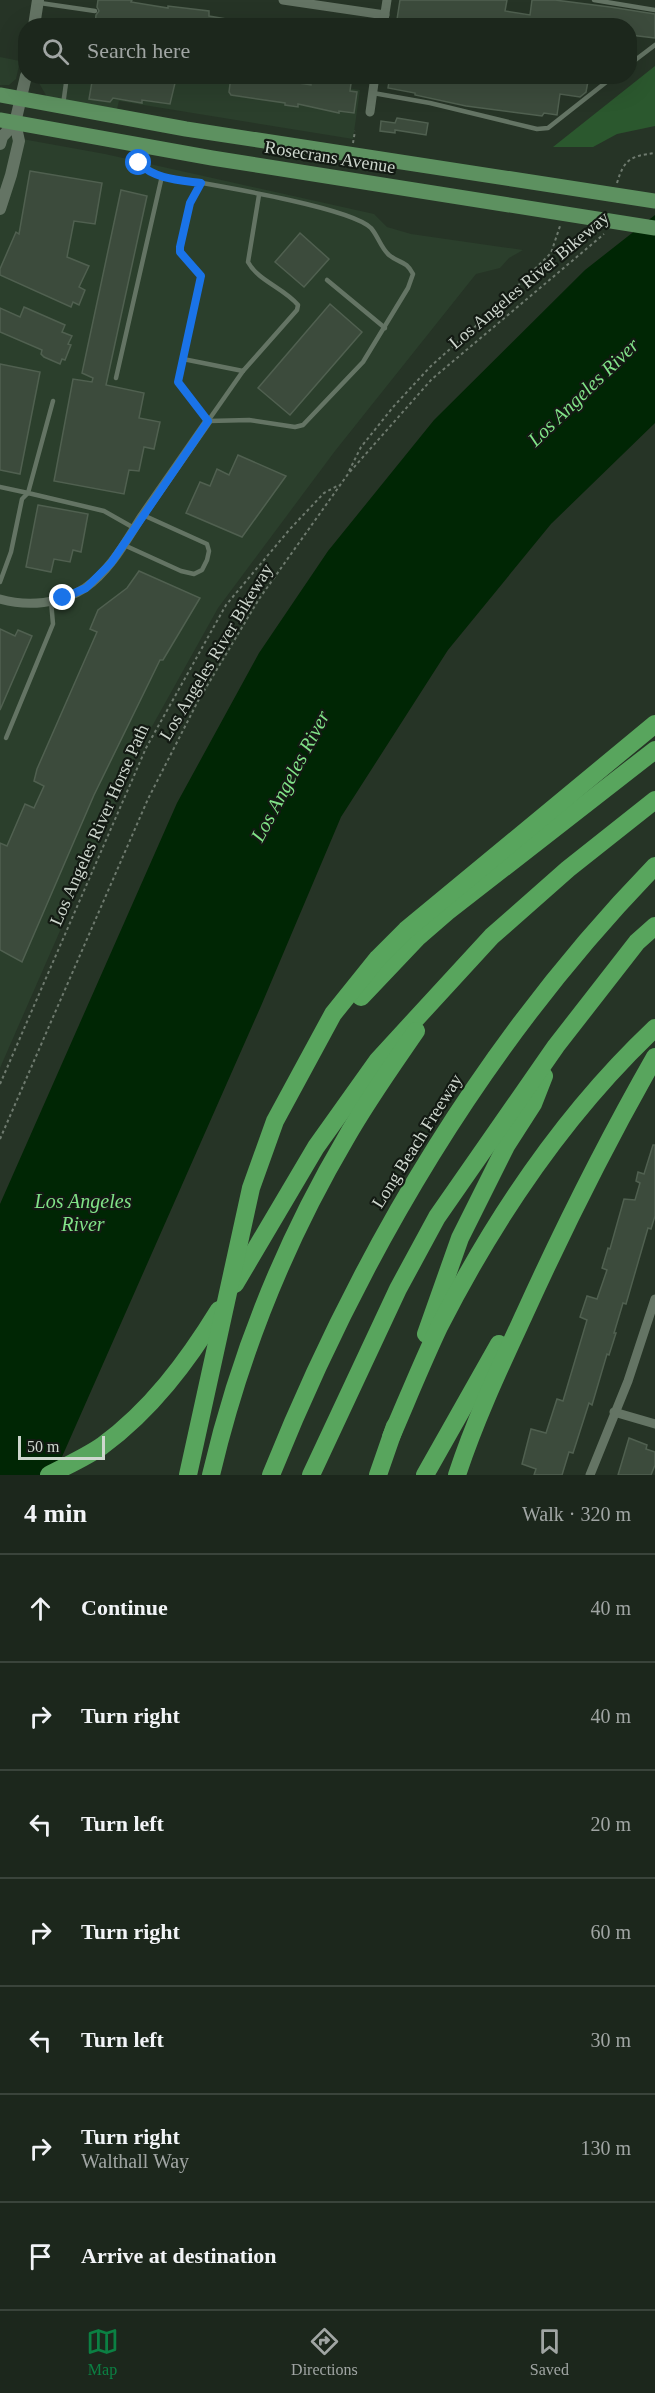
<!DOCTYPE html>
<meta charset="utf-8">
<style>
body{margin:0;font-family:"Times New Roman",serif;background:#252f25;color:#f1f3f6}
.scale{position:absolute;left:18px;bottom:15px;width:87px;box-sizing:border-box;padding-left:6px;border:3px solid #ced7ce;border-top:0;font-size:16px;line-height:21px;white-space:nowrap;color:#ced7ce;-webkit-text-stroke:4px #131a13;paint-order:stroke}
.stop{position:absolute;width:18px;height:18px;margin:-14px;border:4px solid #1a73e8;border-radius:50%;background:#fff}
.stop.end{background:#1a73e8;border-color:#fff;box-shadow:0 2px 6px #0008}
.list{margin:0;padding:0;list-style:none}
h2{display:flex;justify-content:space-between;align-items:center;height:78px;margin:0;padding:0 24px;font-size:26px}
h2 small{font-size:20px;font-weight:400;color:#a0a5a3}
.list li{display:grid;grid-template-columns:39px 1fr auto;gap:18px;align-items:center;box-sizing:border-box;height:108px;padding:0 24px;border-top:2px solid #3a443b}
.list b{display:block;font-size:22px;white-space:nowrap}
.list p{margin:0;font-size:20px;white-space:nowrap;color:#a0a5a3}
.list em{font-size:20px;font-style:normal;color:#a0a5a3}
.icon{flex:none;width:33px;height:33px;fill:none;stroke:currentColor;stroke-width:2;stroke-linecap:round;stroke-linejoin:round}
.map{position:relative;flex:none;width:655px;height:1475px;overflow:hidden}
.search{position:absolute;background:#1c271c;box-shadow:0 6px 24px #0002;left:18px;right:18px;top:18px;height:66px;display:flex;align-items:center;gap:15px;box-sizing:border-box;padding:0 21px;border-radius:24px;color:#a0a5a3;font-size:22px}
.sheet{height:834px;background:#1c271c}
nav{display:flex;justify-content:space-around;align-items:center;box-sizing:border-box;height:84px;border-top:2px solid #3a443b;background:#1c271c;font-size:16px;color:#a0a5a3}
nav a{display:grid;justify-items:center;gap:3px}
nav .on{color:#0b8043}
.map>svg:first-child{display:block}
</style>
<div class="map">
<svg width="655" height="1475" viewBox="0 0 655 1475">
<rect width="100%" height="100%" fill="#263426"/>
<g fill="#2b3f2c">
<path d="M0,57L20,61L16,79L9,85H0Z"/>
<path d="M35,76H269L360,90L353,139L119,101L117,109L47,97Z"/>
<path d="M0,135L105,154L374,214L387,227L411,234L523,250L509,258L500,268L476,274L335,451L218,608L140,748L0,1068Z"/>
</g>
<path fill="#2b582e" d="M655,66V126L617,134L593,147H553Z"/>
<path fill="#002604" d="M655,215V423L551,524L448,650L341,817L261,1006L54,1475H0V1204L177,803L259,653L328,551L434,420L585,270Z"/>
<g fill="#3c4b3c" stroke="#506050" stroke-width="1.5">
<path d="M98,0H132L131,2L168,8V6L209,11V16L233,20L232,26H95L96,15L99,11L97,7Z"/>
<path d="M400,0H507L505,11L530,15L532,0H555L610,7L655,14V38L630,35V26H396Z"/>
<path d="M93,76H174L176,79L170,104L142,100V103L113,98L110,102L89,99Z"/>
<path d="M231,76H252L311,85L312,76H352L350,91L357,92L354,113L339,111V113L298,104V107L285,105V103L231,95L229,92Z"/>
<path d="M390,76H457L481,80L482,76H589L586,92L580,97L560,94L557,115L544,113L542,116L466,106L415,95V93L388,88Z"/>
<path d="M397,118L428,123L426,135L395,130V133L380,131L381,121L395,123Z"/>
<path d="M30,171L102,183L95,224L74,221L67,257L89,266L79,287L85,290L79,305L73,302L71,307L0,275V269L16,232L19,234Z"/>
<path d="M121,190L147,196L106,385L144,393L139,418L160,422L154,449L144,447L139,471L129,470L124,494L54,481L73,379L92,382L93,378L82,373Z"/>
<path d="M300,233L329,259L304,287L275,262Z"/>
<path d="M330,304L362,332L290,415L258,388Z"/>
<path d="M24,307L65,325L62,332L72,336L68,344L71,345L65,360L62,359L60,364L44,357L41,354L42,350L0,332V308L20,317Z"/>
<path d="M0,364L40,372L20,474L0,470Z"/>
<path d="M238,455L286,476L242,537L186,513L200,482L210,486L217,469L229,475Z"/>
<path d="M38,505L88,514L81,552L73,550L70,562L54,559L51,572L26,567Z"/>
<path d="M139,571L200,598L163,660H160L94,795L22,962L0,950V843L7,846L25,804L34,808L44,786L34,781L37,769L97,632L90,629L98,610L127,588Z"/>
<path d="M0,629L15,636L18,630L32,636L0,710Z"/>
<path d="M653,1145H655V1216L651,1229L648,1228L626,1304L623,1303L614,1333H616L609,1355L607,1354L592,1405L589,1403L573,1453L569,1452L562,1475H534L536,1469L522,1464L531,1429L546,1433L557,1399L563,1401L587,1320L580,1317L587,1296L597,1299L607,1270L602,1268L608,1248L610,1249L624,1199L635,1200L640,1183L636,1181L638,1172L644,1174Z"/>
<path d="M629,1438L647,1445L646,1449L655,1452V1465L651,1475H618Z"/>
</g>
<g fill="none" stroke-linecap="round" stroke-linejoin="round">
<g stroke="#6e7a6e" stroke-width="2" stroke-dasharray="3 3" stroke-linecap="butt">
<path d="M353,143L355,131"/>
<path d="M617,183C624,159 631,156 655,153"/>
<path d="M349,471L361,447L394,406L430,367L487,316L551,253L560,226"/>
<path d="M0,1084L146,748L226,605L290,529L324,493L339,485"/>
<path d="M0,1139L148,799L198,701L259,599L348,474L432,379L604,234"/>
</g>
<g stroke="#647464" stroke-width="4.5">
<path d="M594,0L655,10"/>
<path d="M40,3L95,11"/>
<path d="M630,64L655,45"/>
<path d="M373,93L430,103L537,129L548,128L614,76"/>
<path d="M63,105L67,76"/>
<path d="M134,147C138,165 145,170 162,176C200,183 349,206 371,228C378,236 381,248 389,255C400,264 406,260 413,274L408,288L363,362L303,425L295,427L249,420L209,421"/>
<path d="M201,183L190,203L180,247V252L201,276L183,359L243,371L297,310L298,305C284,288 258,281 248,262L259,195"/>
<path d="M327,280L385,328"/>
<path d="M183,359L178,382L208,421"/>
<path d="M116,378L162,176"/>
<path d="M53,401L28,493L104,511L134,528"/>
<path d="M208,421L243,371"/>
<path d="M0,487L28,493"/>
<path d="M124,545L181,571L194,574L202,570L207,560L209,551L207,544L143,515"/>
<path d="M0,582L11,552L22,499L28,493"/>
<path d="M6,738L53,624L51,601"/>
</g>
<g stroke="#647464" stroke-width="9">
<path d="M283,0L385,15"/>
<path d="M383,26L387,0"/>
<path d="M370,112L375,76"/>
<path d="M0,599C27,607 61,604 85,588C110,571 126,541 142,516C164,484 186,453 208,421"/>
<path d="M614,1412L655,1424"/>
<path d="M590,1475L628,1381L655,1299"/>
</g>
<g stroke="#647464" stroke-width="12">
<path d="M34,26L38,0"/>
<path d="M0,144L2,137L15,123"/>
<path d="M0,209L11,175L19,141L15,123L26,76"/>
</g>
<g stroke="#5d9160" stroke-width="15">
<path d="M0,95L186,129L655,201"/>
<path d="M0,120L212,158L655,228"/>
</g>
<g stroke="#58a55d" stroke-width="18">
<path d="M361,997L417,938L447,912L655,750"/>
<path d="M235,1284L316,1147L378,1060L492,936L568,869L655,800"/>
<path d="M426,1334L460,1238L506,1146L533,1104L544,1076"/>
<path d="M391,1437C407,1400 422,1363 439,1327C495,1217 565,1113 655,1028"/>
<path d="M49,1475C66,1466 86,1457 102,1446C151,1410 187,1362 219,1310"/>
<path d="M188,1475L251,1188L275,1121L333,1014L378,958L406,930L655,724"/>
<path d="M211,1475C239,1356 284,1243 346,1138C367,1101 392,1066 416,1031"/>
<path d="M271,1475C361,1251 486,1040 655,866"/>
<path d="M311,1475L398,1289L437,1217L556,1046L637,942L655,926"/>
<path d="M378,1475L395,1426"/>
<path d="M425,1475L499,1344"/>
<path d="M457,1475C475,1420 500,1367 524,1315C564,1227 607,1141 655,1057"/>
</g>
</g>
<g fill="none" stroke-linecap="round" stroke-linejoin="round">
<path stroke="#1a73e8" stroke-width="8" d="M63,598L86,588L111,563L208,421L178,382L201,276L180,252V247L190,203L201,183C179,180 154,179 139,163"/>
</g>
<g text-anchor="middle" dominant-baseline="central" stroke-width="4.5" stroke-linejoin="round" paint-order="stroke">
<g font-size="18" fill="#ced7ce" stroke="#131a13">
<text transform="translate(330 157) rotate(9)">Rosecrans Avenue</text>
<text transform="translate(529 280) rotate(-40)">Los Angeles River Bikeway</text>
<text transform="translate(216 652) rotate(-59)">Los Angeles River Bikeway</text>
<text transform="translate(99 825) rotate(-66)">Los Angeles River Horse Path</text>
<text transform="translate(417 1141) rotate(-58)">Long Beach Freeway</text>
</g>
<g font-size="20" font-style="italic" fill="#81e388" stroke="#131a13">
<text transform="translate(583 392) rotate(-44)">Los Angeles River</text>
<text transform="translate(290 776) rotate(-62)">Los Angeles River</text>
<text x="83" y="1201">Los Angeles<tspan x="83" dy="23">River</tspan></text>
</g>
</g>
</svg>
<div class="scale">50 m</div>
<div class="stop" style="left:139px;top:163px"></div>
<div class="stop end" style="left:63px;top:598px"></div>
<div class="search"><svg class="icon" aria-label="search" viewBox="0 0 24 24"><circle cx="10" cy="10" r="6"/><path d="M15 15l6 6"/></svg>Search here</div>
</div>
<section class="sheet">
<h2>4 min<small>Walk · 320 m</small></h2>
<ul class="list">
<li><svg class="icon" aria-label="ahead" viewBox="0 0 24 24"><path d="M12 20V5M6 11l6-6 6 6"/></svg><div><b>Continue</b></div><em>40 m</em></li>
<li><svg class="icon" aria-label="right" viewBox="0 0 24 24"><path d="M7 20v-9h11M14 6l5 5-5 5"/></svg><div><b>Turn right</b></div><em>40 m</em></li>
<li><svg class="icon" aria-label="left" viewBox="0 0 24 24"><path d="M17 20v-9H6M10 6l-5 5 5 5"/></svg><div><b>Turn left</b></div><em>20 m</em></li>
<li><svg class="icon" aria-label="right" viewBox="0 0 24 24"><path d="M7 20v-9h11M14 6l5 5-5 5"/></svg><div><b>Turn right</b></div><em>60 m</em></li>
<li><svg class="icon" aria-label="left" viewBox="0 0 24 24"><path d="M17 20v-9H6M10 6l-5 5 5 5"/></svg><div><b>Turn left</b></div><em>30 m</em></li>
<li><svg class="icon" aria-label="right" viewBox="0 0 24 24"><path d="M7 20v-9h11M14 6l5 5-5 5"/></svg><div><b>Turn right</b><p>Walthall Way</p></div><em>130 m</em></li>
<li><svg class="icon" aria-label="arrive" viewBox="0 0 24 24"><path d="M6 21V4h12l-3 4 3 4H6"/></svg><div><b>Arrive at destination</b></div></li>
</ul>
</section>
<nav>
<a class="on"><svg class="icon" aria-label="map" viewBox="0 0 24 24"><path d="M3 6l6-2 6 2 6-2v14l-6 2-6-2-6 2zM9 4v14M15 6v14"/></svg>Map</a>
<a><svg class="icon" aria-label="directions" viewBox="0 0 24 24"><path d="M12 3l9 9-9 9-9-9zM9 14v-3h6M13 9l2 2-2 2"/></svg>Directions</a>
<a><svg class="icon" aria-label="saved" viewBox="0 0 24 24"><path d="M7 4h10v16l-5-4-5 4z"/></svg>Saved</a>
</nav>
